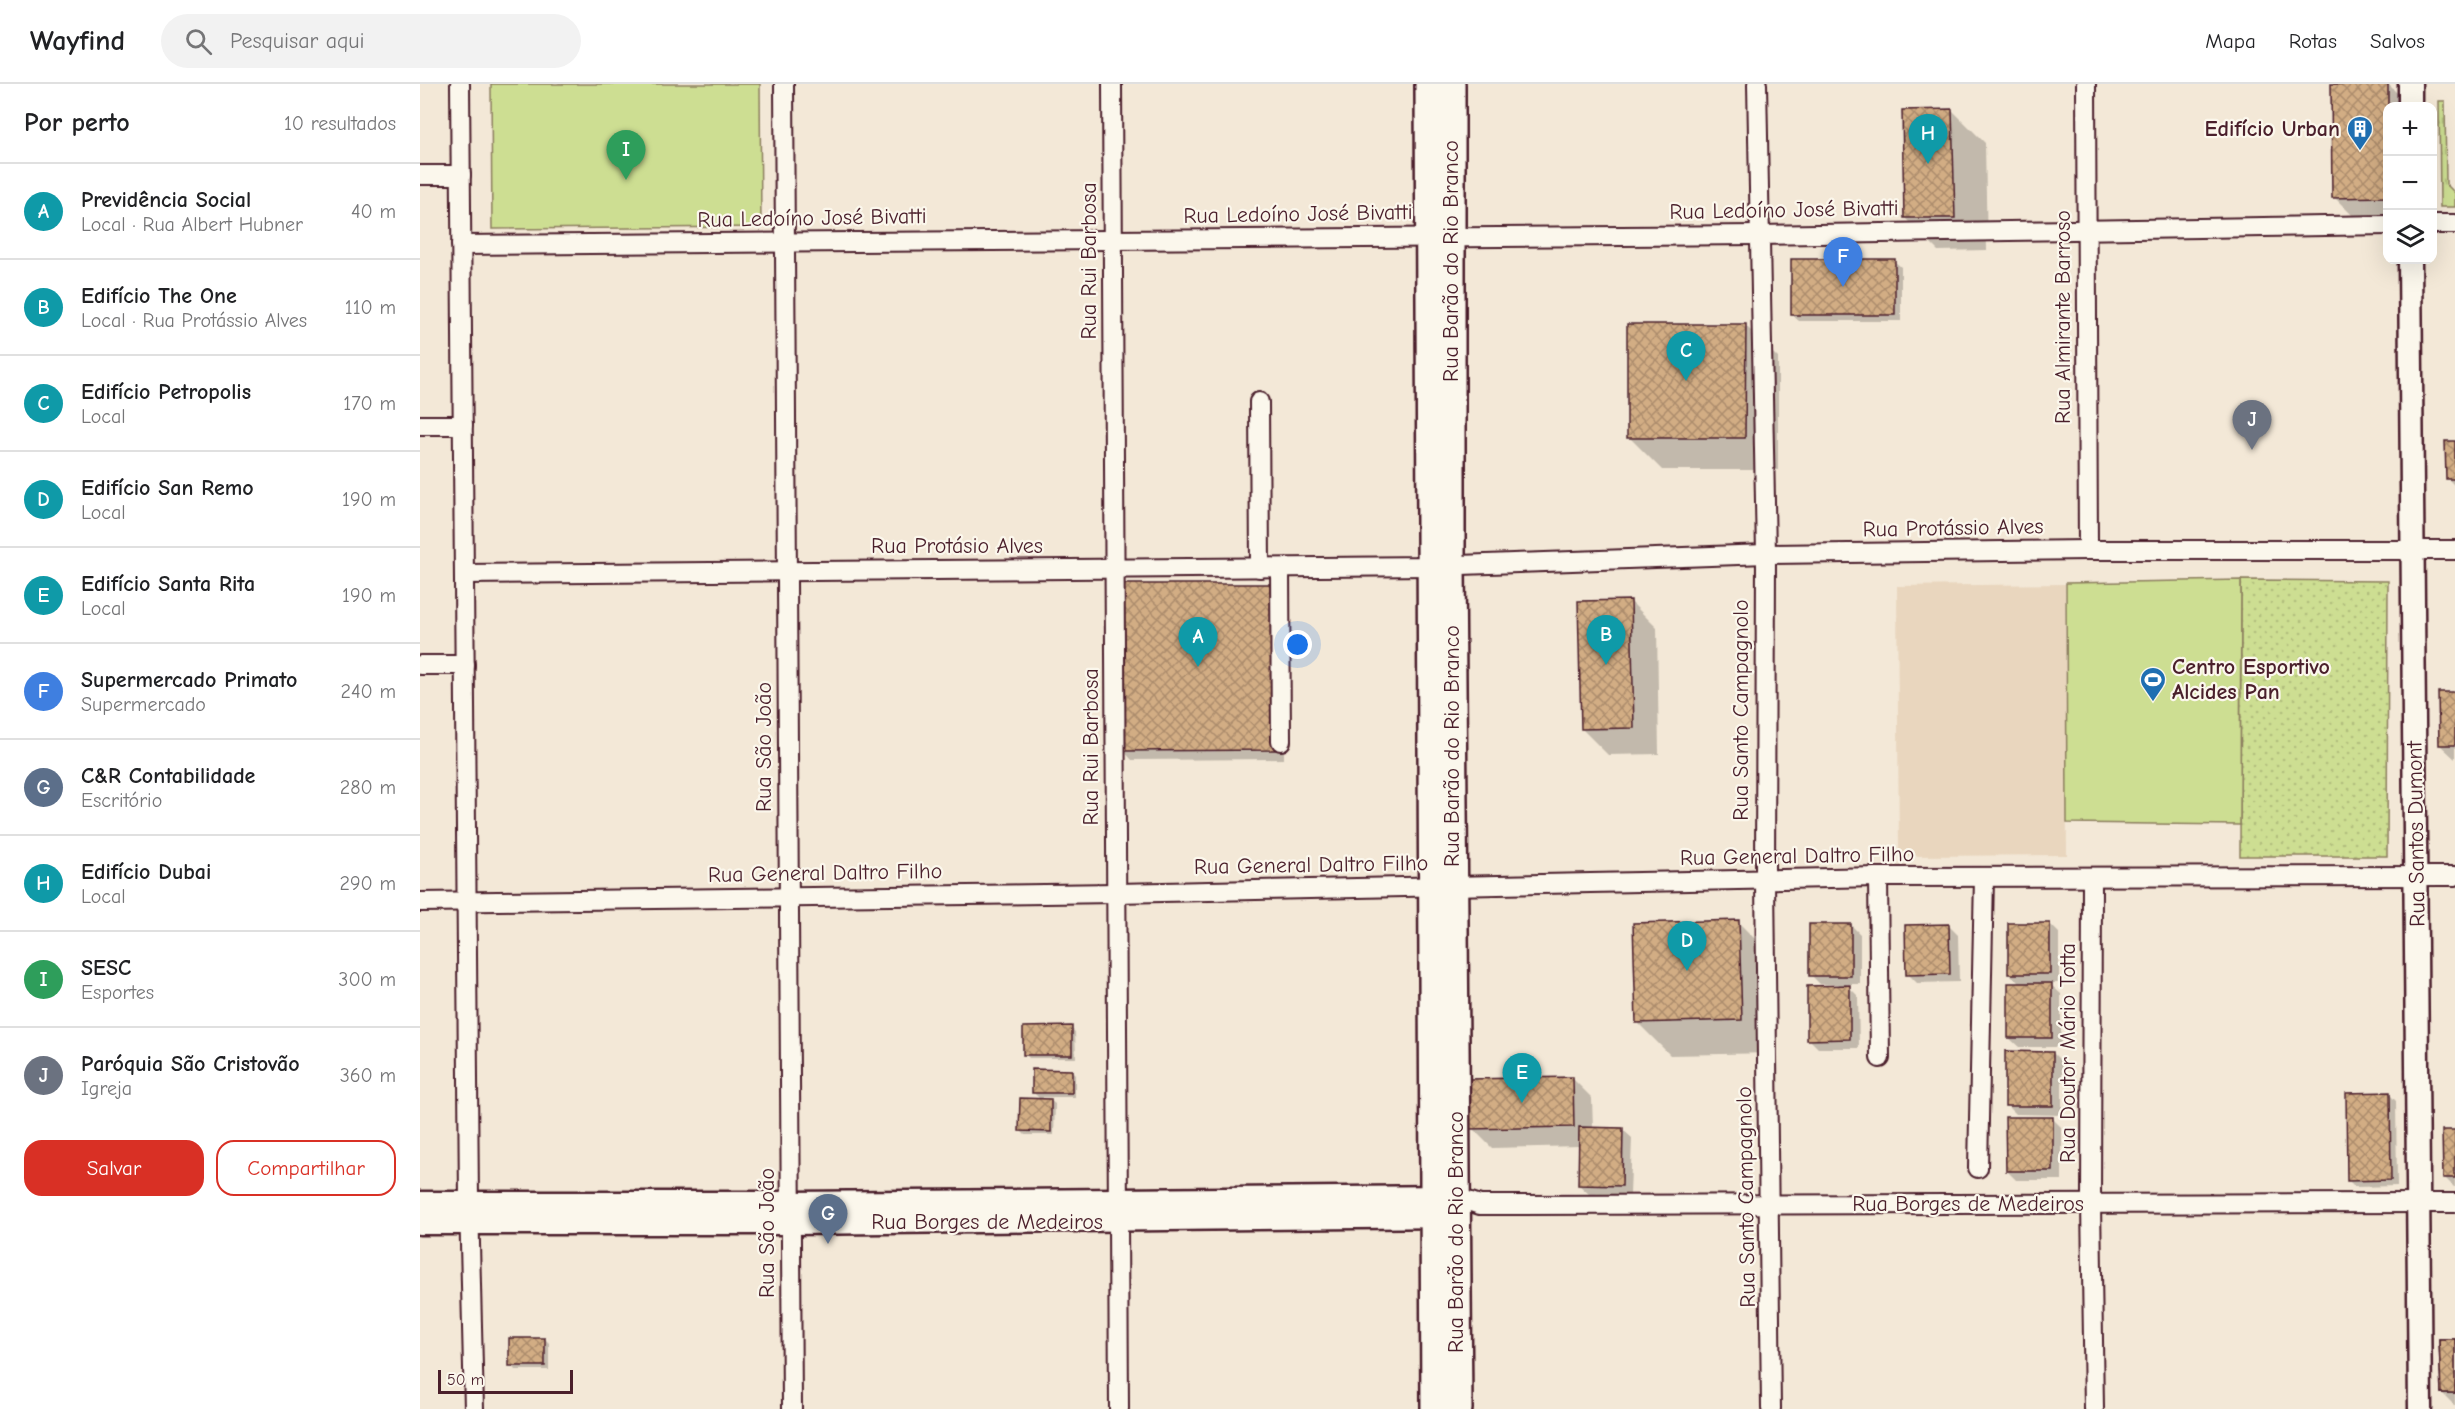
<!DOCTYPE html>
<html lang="pt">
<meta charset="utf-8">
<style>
body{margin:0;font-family:"Comic Neue",sans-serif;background:#f2f2f2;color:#202124}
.controls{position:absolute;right:18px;top:18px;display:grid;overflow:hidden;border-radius:12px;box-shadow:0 6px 24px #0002}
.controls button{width:54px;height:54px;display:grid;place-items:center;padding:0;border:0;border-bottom:2px solid #e0e0e0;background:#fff;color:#202124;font:30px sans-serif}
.scale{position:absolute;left:18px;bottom:15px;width:135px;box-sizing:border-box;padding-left:6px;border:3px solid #4a1f2b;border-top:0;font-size:16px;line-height:21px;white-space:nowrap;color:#4a1f2b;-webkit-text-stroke:4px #fbf7ec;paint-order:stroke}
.you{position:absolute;left:878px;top:561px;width:21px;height:21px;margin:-15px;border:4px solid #fff;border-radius:50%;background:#1a73e8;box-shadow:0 0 0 9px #1a73e833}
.badge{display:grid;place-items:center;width:39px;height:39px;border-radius:50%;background:#d93025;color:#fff;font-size:20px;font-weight:700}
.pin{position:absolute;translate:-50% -50px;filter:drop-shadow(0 2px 3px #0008)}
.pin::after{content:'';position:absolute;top:32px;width:21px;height:18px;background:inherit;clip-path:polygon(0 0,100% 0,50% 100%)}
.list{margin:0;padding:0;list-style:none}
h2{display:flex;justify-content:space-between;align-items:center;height:78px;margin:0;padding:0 24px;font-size:26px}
h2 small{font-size:20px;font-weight:400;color:#757577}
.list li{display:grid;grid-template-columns:39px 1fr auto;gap:18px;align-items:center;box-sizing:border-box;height:96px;padding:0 24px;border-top:2px solid #e0e0e0}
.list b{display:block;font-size:22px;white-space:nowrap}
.list p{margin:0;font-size:20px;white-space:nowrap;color:#757577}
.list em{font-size:20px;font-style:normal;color:#757577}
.actions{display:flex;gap:12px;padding:18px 24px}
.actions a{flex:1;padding:14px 0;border:2px solid #d93025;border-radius:18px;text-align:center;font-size:21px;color:#d93025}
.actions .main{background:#d93025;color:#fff}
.icon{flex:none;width:33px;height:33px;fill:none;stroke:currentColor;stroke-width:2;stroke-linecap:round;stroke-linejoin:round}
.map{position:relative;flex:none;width:2035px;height:1325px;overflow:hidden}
header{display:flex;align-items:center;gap:36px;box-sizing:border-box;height:84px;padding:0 30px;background:#fff;border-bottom:2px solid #e0e0e0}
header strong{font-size:28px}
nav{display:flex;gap:33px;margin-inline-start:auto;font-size:21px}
.search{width:420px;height:54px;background:#f2f2f2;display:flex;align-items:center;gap:15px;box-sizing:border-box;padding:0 21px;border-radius:33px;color:#757577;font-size:22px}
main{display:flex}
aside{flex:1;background:#fff}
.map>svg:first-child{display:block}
</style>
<header>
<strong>Wayfind</strong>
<div class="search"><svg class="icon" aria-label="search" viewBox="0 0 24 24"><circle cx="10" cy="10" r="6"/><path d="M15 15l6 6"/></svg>Pesquisar aqui</div>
<nav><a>Mapa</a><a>Rotas</a><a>Salvos</a></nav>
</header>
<main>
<aside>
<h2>Por perto<small>10 resultados</small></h2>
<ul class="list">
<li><span class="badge" style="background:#0f9aa8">A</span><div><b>Previdência Social</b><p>Local · Rua Albert Hubner</p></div><em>40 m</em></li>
<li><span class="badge" style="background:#0f9aa8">B</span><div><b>Edifício The One</b><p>Local · Rua Protássio Alves</p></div><em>110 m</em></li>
<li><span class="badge" style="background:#0f9aa8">C</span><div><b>Edifício Petropolis</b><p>Local</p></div><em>170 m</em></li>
<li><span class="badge" style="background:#0f9aa8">D</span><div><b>Edifício San Remo</b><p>Local</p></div><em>190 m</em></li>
<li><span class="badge" style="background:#0f9aa8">E</span><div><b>Edifício Santa Rita</b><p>Local</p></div><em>190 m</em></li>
<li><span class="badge" style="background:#3f7fe0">F</span><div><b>Supermercado Primato</b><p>Supermercado</p></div><em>240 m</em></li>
<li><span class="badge" style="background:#5c6f8a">G</span><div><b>C&amp;R Contabilidade</b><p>Escritório</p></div><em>280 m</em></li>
<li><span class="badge" style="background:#0f9aa8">H</span><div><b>Edifício Dubai</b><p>Local</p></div><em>290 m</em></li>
<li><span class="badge" style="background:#2e9e5b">I</span><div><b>SESC</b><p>Esportes</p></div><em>300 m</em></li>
<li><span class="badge" style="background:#6b7280">J</span><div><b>Paróquia São Cristovão</b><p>Igreja</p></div><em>360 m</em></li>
</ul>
<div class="actions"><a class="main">Salvar</a><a>Compartilhar</a></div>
</aside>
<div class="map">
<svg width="2035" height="1325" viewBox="0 0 2035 1325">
<defs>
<pattern id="grass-tufts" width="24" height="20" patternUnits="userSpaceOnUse" patternTransform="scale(1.5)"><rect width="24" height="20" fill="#cdde92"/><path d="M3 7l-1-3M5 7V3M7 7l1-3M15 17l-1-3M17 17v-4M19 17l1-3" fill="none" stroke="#b2be7e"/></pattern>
<pattern id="park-dots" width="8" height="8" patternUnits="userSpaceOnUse" patternTransform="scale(1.5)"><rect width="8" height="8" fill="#cdde92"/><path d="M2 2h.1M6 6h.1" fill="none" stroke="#b2be7e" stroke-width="1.8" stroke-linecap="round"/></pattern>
<pattern id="building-cross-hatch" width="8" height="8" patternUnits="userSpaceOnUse" patternTransform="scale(1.5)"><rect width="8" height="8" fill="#d2ad84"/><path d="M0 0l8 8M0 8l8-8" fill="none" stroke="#ac8c6c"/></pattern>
</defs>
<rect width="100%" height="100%" fill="#f3e8d7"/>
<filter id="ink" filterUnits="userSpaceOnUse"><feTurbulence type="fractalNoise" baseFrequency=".0167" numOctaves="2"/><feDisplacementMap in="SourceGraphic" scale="12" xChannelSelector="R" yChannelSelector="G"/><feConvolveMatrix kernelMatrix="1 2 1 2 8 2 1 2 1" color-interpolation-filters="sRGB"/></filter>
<g filter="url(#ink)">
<path fill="#e9d6be" d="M1645,500L1647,771L1479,772L1477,502Z"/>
<path fill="url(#grass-tufts)" stroke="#8c7e5e" stroke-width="1.5" d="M2019,17H2025L2026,100L2035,109V123H2020Z"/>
<path fill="url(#park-dots)" stroke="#8c7e5e" stroke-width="1.5" d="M1821,496L1968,497L1967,772H1820Z"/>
<g fill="#cdde92" stroke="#8c7e5e" stroke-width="1.5">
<path d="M71,0H340L341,143L72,145Z"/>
<path d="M1821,496L1820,741L1647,739L1646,499Z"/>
</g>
<g fill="#0003">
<path d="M1913,0H1968L1990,22H1968V146H1947L1914,113Z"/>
<path d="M1532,26L1565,59L1567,166L1518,167L1485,134Z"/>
<path d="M1474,177L1481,183V237H1379L1372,231Z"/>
<path d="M1325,241L1358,274V386H1242L1209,353Z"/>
<path d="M2035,358V402L2027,394Z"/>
<path d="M863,510L864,675L712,676L703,666Z"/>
<path d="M1211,518L1237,544L1239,670L1188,671L1162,645Z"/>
<path d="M2035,609V675L2020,661Z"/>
<path d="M1318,838L1351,871L1354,969L1250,971L1217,938Z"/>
<path d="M1630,840L1639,849V899H1629L1641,910V963H1599L1589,954L1601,901L1590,890Z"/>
<path d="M1431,841L1440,850V900H1426L1438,912L1439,964H1398L1389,955L1419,900H1400L1391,891Z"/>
<path d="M1529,842L1538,851L1539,898L1497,899L1488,890Z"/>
<path d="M651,944L655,948L656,974H609L605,970Z"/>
<path d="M1633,969L1642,978V1031L1596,1030L1587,1021Z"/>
<path d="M651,987L655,991V1013H623V1016H630L635,1020L634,1051H605L601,1047L621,1016L614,1009Z"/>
<path d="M1152,994L1172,1014L1173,1045H1202L1212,1054L1210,1111L1169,1110L1159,1101L1160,1062L1072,1064L1052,1044Z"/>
<path d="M1969,1010L1976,1017L1977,1102L1935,1103L1928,1096Z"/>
<path d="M1633,1035L1642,1044V1096H1596L1587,1087Z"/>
<path d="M2035,1047V1103H2034L2025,1094Z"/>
<path d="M125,1255L129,1259V1286H95L91,1281Z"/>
<path d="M2035,1257V1322L2022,1309Z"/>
</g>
<g fill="url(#building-cross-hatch)" stroke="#4a1f2b" stroke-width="1.5">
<path d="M1911,0H1968V113L1912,114Z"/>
<path d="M1532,25L1535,134H1484L1482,26Z"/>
<rect x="1371" y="175" width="104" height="56"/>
<path d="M1207,240H1326L1325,354H1207Z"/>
<path d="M2025,357H2035V395H2026Z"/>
<path d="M700,500H854L855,666L701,667Z"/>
<path d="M1211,516L1214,644L1161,645L1158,517Z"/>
<path d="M2018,608H2035V661H2019Z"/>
<path d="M1319,836L1322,936L1216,939L1213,839Z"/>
<rect x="1588" y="839" width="42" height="51"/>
<rect x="1389" y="840" width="42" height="52"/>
<path d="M1529,840L1530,890L1486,891L1485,841Z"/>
<rect x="1588" y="899" width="44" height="55"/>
<path d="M1430,901V955L1387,956V902Z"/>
<path d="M652,942V971H603V943Z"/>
<path d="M1585,967L1633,968V1022H1585Z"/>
<path d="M612,985L652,986V1009H612Z"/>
<path d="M1153,993L1154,1043L1050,1045L1049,995Z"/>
<path d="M1970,1008L1971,1096L1927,1097L1926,1009Z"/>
<path d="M600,1014L631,1015V1048L599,1047Z"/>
<path d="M1585,1033H1633V1087H1586Z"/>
<path d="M1159,1043L1203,1044L1202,1102L1158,1101Z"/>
<path d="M2022,1046H2035V1094H2023Z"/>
<rect x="89" y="1254" width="36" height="28"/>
<path d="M2019,1255H2035V1309H2021Z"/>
<path d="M2019,1255H2035V1309H2021Z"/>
</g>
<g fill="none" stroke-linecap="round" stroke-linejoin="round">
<defs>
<g id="minor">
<path d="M40,0L49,1118L54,1325"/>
<path d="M364,0L372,1325"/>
<path d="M692,0L699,1325"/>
<path d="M1337,0L1346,470L1345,797L1351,1325"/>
<path d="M1666,0L1668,466"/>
<path d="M0,91H41"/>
<path d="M2012,140H2035"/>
<path d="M41,161L1339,151L1968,141"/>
<path d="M839,318L840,484"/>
<path d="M0,341H43"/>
<path d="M860,484L861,657"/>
<path d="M44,490L1012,482L1346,470L1668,466H2035"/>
<path d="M0,581H45"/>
<path d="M1458,793L1460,974"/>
<path d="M1672,794L1671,1119L1674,1325"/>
<path d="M0,818L696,809L1458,793L2035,792"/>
<path d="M1558,1084L1564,793"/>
<path d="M1036,1113L1060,1121L2035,1119"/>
</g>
<g id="tertiary">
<path d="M1990,0V22"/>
<path d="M1990,176L2000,1325"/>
<path d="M0,1119H371L1032,1113"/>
<path d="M0,1139H371L1030,1132"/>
</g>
<g id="secondary">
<path d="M1009,0L1015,1325"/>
<path d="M1031,0V481L1038,1325"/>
</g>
</defs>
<use href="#minor" stroke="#4a1f2b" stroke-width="22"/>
<use href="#tertiary" stroke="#4a1f2b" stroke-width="27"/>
<use href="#secondary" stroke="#4a1f2b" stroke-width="32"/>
<use href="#minor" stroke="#fbf7ec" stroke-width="18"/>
<use href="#tertiary" stroke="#fbf7ec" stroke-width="22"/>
<use href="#secondary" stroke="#fbf7ec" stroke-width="27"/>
</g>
</g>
<defs>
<symbol id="building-pin" viewBox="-11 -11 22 30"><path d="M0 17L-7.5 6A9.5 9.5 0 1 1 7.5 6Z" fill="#1f6fb2" stroke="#fbf7ec"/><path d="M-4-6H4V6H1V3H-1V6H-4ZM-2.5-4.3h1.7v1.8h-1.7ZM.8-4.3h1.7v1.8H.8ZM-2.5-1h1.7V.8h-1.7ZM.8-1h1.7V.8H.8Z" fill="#fff"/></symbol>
<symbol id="stadium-pin" viewBox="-11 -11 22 30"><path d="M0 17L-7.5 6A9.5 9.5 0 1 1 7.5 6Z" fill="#1f6fb2" stroke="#fbf7ec"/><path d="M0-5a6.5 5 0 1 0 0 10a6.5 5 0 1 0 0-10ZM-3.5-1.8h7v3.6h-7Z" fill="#fff"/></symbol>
</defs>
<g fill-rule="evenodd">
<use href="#building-pin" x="1925" y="30" width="30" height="40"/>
<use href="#stadium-pin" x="1718" y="581" width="30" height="40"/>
</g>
<g text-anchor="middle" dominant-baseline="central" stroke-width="4.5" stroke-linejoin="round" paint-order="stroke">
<g font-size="22" font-weight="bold" fill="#4a1f2b" stroke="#fbf7ec" text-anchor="end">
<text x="1920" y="45">Edifício Urban</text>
<text x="1752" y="583" text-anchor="start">Centro Esportivo<tspan x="1752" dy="25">Alcides Pan</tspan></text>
</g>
<g font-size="22" fill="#4a1f2b" stroke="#fbf7ec">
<text transform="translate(1364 126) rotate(-1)">Rua Ledoíno José Bivatti</text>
<text transform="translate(878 130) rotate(-1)">Rua Ledoíno José Bivatti</text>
<text transform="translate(392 134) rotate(-1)">Rua Ledoíno José Bivatti</text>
<text transform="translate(669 177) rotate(-90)">Rua Rui Barbosa</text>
<text transform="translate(1031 177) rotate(-90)">Rua Barão do Rio Branco</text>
<text transform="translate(1643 233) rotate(-90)">Rua Almirante Barroso</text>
<text transform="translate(1533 444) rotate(-1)">Rua Protássio Alves</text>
<text x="537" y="462">Rua Protásio Alves</text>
<text transform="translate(1321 626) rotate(-90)">Rua Santo Campagnolo</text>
<text transform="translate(1032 662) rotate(-90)">Rua Barão do Rio Branco</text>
<text transform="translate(344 663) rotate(-90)">Rua São João</text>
<text transform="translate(671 663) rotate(-90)">Rua Rui Barbosa</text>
<text transform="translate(1996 750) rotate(-91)">Rua Santos Dumont</text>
<text transform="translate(1377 772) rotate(-1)">Rua General Daltro Filho</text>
<text transform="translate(891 781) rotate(-1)">Rua General Daltro Filho</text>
<text transform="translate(405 789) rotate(-1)">Rua General Daltro Filho</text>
<text transform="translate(1648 969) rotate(-90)">Rua Doutor Mário Totta</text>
<text transform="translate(1326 1113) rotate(-91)">Rua Santo Campagnolo</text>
<text x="1548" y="1120">Rua Borges de Medeiros</text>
<text x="567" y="1138">Rua Borges de Medeiros</text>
<text transform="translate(1036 1148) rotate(-90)">Rua Barão do Rio Branco</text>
<text transform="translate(347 1149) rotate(-90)">Rua São João</text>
</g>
</g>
</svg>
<div class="controls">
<button>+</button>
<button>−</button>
<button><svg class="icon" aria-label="layers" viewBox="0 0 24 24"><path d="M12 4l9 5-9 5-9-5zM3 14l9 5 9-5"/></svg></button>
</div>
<div class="scale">50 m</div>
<div class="you"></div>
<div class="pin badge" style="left:778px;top:583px;background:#0f9aa8">A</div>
<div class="pin badge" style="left:1186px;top:581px;background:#0f9aa8">B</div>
<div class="pin badge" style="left:1266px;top:297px;background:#0f9aa8">C</div>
<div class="pin badge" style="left:1267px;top:887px;background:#0f9aa8">D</div>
<div class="pin badge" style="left:1102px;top:1019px;background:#0f9aa8">E</div>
<div class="pin badge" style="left:1423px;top:203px;background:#3f7fe0">F</div>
<div class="pin badge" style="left:408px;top:1160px;background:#5c6f8a">G</div>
<div class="pin badge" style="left:1508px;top:80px;background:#0f9aa8">H</div>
<div class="pin badge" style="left:206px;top:96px;background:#2e9e5b">I</div>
<div class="pin badge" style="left:1832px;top:366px;background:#6b7280">J</div>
</div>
</main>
